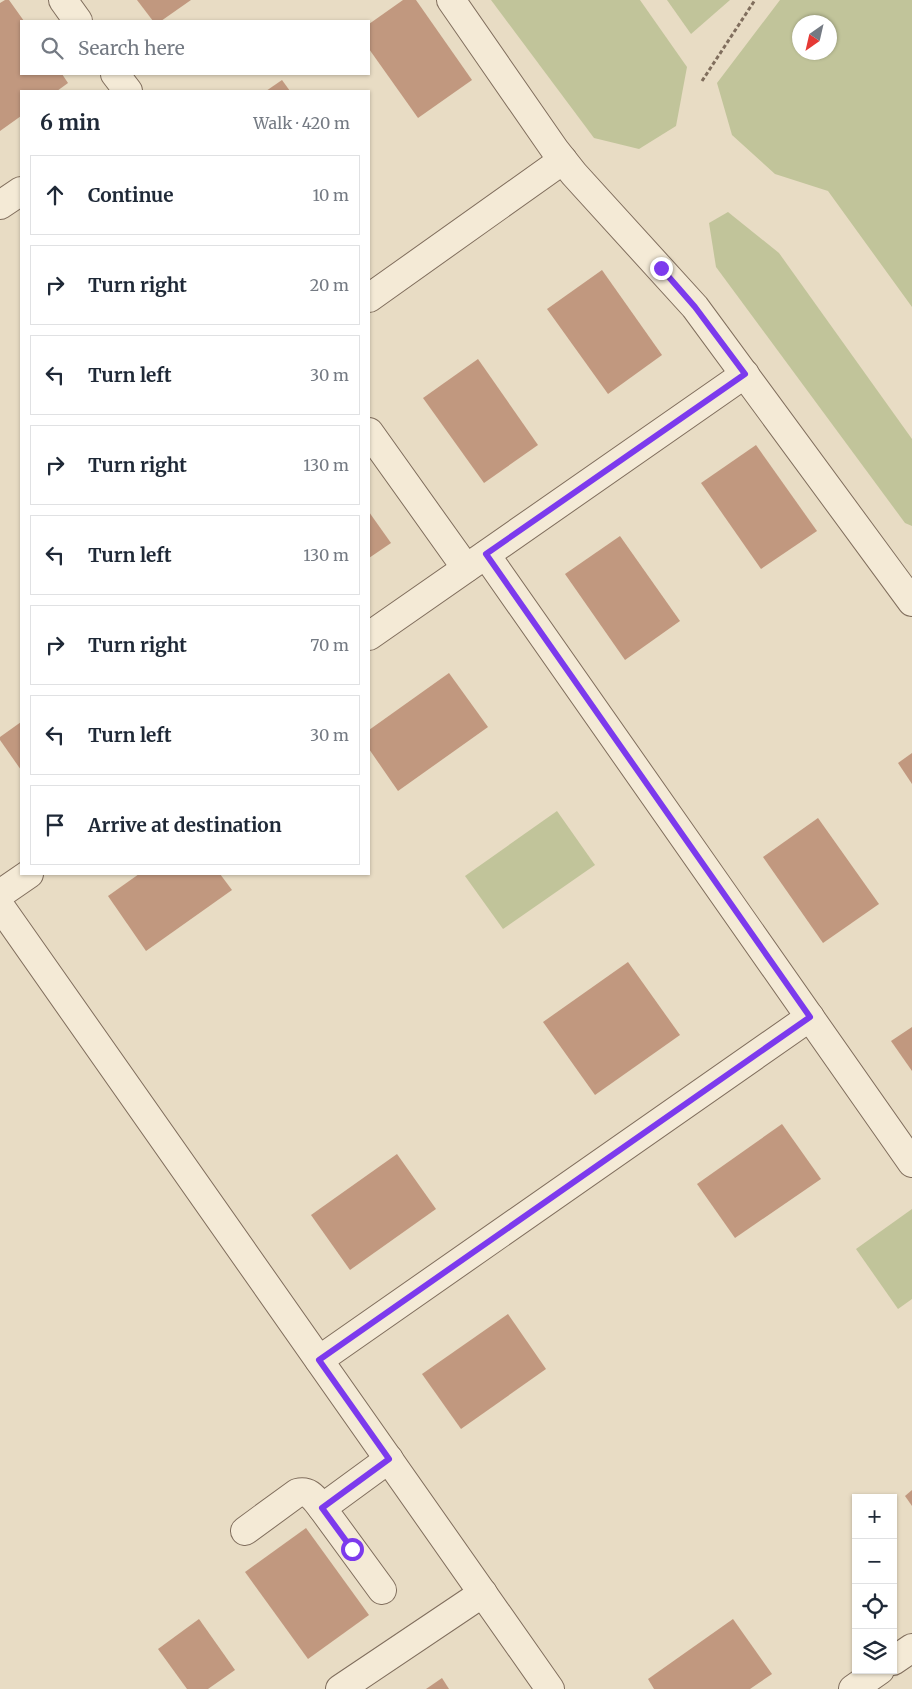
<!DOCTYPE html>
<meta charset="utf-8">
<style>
body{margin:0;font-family:Merriweather,serif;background:#f6f6f7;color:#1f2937}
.controls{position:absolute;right:15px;bottom:15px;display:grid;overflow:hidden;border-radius:0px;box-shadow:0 1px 4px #0004}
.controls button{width:45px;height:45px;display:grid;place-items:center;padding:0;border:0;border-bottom:1px solid #e0e1e3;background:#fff;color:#1f2937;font:25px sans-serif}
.compass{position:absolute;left:792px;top:15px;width:45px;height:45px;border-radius:50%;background:#fff;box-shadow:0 1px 4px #0004;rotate:214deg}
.stop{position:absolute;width:15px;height:15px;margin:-11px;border:4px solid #7c3aed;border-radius:50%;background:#fff}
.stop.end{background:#7c3aed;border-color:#fff;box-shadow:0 1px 5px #0008}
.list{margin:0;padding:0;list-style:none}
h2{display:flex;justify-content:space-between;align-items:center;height:65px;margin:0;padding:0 20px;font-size:21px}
h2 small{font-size:16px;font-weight:400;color:#747a83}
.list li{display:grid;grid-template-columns:32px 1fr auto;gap:15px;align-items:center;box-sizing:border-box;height:80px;margin:0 10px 10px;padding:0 10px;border:1px solid #e0e1e3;border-radius:0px}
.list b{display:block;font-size:19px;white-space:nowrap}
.list em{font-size:16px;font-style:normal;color:#747a83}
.icon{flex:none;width:28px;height:28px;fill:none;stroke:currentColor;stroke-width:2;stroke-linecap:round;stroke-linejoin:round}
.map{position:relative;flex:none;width:912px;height:1689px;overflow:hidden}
.search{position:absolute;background:#fff;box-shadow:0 1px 4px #0004;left:20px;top:20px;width:350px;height:55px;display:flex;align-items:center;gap:12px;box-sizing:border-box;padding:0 18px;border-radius:0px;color:#747a83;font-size:19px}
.panel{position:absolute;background:#fff;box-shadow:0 1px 4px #0004;left:20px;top:90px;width:350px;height:785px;border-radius:0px}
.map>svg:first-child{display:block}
</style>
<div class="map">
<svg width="912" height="1689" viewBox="0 0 912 1689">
<rect width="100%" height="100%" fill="#e8dcc4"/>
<g fill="#c1c49a" fill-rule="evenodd">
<path d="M491,0H640L687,67L676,126L639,149L594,138Z"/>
<path d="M667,0H730L691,34Z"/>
<path d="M780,0H912V307L828,191L775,174L732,135L717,83ZM800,22H830V52H800Z"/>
<path d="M728,212L779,253L912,439V526L905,523L716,267L709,223Z"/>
<path d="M557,811L595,865L503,929L465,876Z"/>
<path d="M912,1209V1299L898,1309L856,1249Z"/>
</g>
<g fill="#c1987f">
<path d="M5,0H9L24,21H21V74H62L68,83L57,91H21V116L0,131V3Z"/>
<path d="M137,0H191L161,21H153Z"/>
<path d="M403,0H416L472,80L418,118L369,49V24Z"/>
<path d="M282,80L290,91H266Z"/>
<path d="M602,270L662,355L608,394L547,309Z"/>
<path d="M478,359L538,445L484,483L423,398Z"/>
<path d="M756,445L817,531L761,569L701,483Z"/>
<path d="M369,512L391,543L369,558Z"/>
<path d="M620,536L680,621L625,660L565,574Z"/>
<path d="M449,673L488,727L398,791L369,749V730Z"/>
<path d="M21,722V770L0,740V737Z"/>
<path d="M912,753V784L898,763Z"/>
<path d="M818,818L879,904L823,943L763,857Z"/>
<path d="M139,874H220L232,890L146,951L108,896Z"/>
<path d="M628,962L680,1035L595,1095L543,1022Z"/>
<path d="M912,1027V1071L891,1041Z"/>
<path d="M782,1124L821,1179L735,1238L697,1184Z"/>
<path d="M397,1154L436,1209L350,1270L311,1215Z"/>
<path d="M508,1314L546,1369L461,1429L422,1374Z"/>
<path d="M912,1490V1506L905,1496Z"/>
<path d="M306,1528L369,1615L308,1659L245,1572Z"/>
<path d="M199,1619L235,1670L208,1689H187L158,1649Z"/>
<path d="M733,1619L772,1674L750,1689H654L648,1679Z"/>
<path d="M442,1678L449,1689H426Z"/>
</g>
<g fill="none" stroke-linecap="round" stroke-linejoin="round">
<defs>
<g id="minor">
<path d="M63,0L78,21"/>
<path d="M451,0L555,150L574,174L695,307L912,602"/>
<path d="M115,74L128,91"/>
<path d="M0,205L21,191"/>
<path d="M369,298L563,160"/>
<path d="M369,432L466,568"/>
<path d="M486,555L912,1163"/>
<path d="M369,636L745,374"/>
<path d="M0,894L29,874"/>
<path d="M0,906L550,1689"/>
<path d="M319,1360L810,1017"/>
<path d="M245,1531L297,1493C310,1490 314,1498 322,1508"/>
<path d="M382,1590L322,1508L389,1459"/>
<path d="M893,1661L912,1648"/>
<path d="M340,1689L483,1593"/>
<path d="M853,1689L880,1670"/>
</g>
</defs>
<use href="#minor" stroke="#806e5d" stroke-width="30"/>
<path stroke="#806e5d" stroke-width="3" stroke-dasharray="4 2.5" stroke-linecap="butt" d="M702,81L755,0"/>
<use href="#minor" stroke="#f4ead6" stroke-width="28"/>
</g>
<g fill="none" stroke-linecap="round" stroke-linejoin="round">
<path stroke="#7c3aed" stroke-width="6" d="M352,1549L322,1508L389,1459L319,1360L810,1017L486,554L745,374L695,307L661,268"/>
</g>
</svg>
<div class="controls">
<button>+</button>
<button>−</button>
<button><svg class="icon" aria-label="locate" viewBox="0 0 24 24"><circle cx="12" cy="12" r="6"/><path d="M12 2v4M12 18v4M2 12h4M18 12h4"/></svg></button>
<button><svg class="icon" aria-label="layers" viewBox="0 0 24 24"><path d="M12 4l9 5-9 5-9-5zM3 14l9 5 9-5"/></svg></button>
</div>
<svg class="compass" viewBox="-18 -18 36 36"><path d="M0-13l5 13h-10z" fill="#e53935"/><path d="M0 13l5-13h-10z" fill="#747a83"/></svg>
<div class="stop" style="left:352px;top:1549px"></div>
<div class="stop end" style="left:661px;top:268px"></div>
<div class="search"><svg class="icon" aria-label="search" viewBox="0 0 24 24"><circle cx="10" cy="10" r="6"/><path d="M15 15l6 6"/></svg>Search here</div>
<section class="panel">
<h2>6 min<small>Walk · 420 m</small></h2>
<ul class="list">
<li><svg class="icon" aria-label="ahead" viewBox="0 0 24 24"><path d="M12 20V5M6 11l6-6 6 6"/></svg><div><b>Continue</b></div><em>10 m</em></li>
<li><svg class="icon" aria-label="right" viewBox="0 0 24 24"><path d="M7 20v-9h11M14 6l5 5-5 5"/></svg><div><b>Turn right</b></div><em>20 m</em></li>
<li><svg class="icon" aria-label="left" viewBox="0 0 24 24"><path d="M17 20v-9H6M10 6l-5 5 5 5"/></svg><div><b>Turn left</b></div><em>30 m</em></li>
<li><svg class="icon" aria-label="right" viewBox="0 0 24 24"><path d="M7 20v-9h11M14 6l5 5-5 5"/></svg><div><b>Turn right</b></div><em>130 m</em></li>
<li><svg class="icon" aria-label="left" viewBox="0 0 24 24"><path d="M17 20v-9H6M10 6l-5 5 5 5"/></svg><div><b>Turn left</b></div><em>130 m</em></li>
<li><svg class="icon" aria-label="right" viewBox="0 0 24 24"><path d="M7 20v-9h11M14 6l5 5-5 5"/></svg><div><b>Turn right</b></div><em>70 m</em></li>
<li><svg class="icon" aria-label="left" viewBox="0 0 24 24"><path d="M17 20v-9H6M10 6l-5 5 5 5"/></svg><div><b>Turn left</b></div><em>30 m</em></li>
<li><svg class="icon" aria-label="arrive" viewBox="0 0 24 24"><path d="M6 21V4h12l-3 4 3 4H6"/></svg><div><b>Arrive at destination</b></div></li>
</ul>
</section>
</div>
